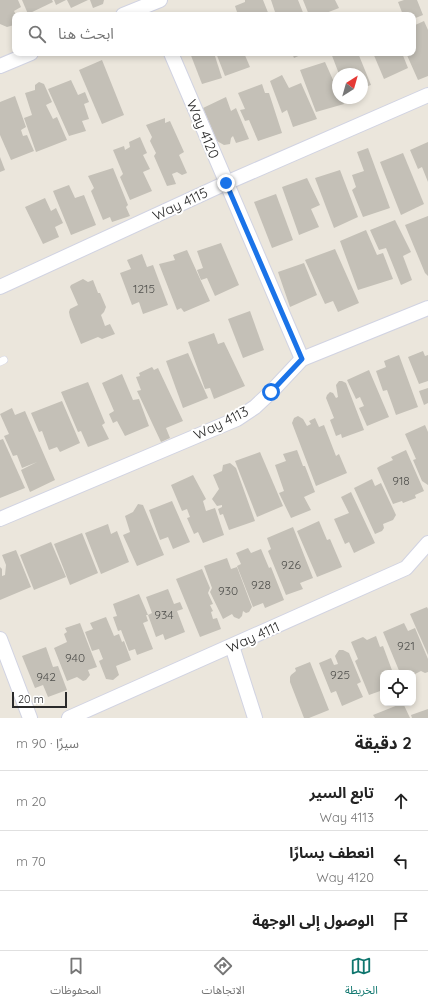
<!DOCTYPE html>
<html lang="ar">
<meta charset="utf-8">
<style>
body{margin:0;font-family:Quicksand,"Noto Sans Arabic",sans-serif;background:#f6f6f6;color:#222;direction:rtl}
.controls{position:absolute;right:12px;bottom:12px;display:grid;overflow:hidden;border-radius:8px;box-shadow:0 2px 6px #0003}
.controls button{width:36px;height:36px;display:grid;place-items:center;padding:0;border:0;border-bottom:1px solid #e0e0e0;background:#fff;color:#222;font:20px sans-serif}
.compass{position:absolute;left:332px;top:68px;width:36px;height:36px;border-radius:50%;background:#fff;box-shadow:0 2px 6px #0003;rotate:37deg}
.scale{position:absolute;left:12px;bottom:10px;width:55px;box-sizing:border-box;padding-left:4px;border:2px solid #2a2a2a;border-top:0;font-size:11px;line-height:14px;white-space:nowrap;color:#2a2a2a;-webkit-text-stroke:3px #fff;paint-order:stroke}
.stop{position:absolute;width:12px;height:12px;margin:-9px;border:3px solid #1a73e8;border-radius:50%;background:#fff}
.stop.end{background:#1a73e8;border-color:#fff;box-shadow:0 1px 4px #0008}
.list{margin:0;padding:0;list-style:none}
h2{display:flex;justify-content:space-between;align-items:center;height:52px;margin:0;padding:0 16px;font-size:17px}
h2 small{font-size:13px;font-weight:400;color:#767676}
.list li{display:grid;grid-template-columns:26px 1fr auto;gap:12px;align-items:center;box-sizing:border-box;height:60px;padding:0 16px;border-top:1px solid #e0e0e0}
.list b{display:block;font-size:15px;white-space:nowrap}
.list p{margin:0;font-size:13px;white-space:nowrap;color:#767676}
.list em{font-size:13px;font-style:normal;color:#767676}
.icon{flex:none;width:22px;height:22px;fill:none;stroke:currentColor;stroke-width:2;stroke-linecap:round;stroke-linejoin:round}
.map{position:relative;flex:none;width:428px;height:718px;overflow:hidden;direction:ltr}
.search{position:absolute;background:#fff;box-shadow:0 2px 6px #0003;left:12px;right:12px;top:12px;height:44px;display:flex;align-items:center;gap:10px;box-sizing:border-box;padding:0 14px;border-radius:8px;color:#767676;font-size:15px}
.sheet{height:232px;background:#fff}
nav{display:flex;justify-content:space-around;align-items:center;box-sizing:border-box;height:56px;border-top:1px solid #e0e0e0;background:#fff;font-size:11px;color:#767676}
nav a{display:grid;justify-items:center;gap:2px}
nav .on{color:#0f766e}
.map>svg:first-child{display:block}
</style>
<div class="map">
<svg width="428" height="718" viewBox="0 0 428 718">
<rect width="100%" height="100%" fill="#ebe6dc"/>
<g fill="#c4c0b7">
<path d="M0,0H18L21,7L14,11L16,15L14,25L7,27L0,24Z"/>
<path d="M22,0H52L53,2L28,14Z"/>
<path d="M54,0H66L56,5Z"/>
<path d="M67,0H88L71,8Z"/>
<path d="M90,0H104L103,4L93,8Z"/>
<path d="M245,0H263L269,15H238L235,6L245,2Z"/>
<path d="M271,0H298L304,15H276Z"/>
<path d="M303,0H335L339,8L321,15H309Z"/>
<path d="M404,0H417L423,15L413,19V15H403L398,2Z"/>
<path d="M424,21L428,30V76L418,80L406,53H413V26Z"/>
<path d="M190,53H214L222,78L202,84Z"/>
<path d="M216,53H244L250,67L225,76Z"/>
<path d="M292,53H305L294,58Z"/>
<path d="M331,53H358L371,85L362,88V74H339Z"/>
<path d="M373,53H402L408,68L384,79Z"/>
<path d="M102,60L124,115L102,124L79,70Z"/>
<path d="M325,62L338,91V98H341L344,104L316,112L300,70Z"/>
<path d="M282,75L289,88L301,83L317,119L293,127L287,110L282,113L270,81Z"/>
<path d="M71,80L78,95L85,92L89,102L84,104L89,119L82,121L86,131L69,136L48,89Z"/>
<path d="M39,82L44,84L52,102L46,105L53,119L57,117L67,140L36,152L24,118L32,115L25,93L35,90V85Z"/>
<path d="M262,84L265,93H269L282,133L258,141L249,120L245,121L240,110L245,109L238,93Z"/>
<path d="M15,96L26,127L21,130L23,136L27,135L34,151L11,160L0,135V102Z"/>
<path d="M226,97L231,111L236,108L249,139L236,143L233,136L231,138L230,144L224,145L217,141L203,108Z"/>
<path d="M165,118V123L170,121L184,152L179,155L187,173L182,175L177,172L172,174L176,184L167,186L154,156L156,153L150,141L152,137L146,125Z"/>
<path d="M140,137L147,153L143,155L150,169L143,172L152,191L130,200L120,177L123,174L113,150L124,146L125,150L130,147L129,142Z"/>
<path d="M428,142V182L422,167L418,169L410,150Z"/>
<path d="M368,148L390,208L363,217L352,190L356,187L352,175L364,171L357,152Z"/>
<path d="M403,153L424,204L401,215L380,162Z"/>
<path d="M0,157L5,170L0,172Z"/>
<path d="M113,168L128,205L126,207L130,216L112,222L110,217L103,220L91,191L94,188L88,176Z"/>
<path d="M340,170L358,217L334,228L315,178Z"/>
<path d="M307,178L320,205L311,209L319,227L299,235L282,187Z"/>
<path d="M69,185L75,198L84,195L96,225L71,235L53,191Z"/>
<path d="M276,194L293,240L272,248L254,202Z"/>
<path d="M45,198L51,211L56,208L63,223L55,227L59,237L43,244L25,207Z"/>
<path d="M428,216V276L425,273L405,225Z"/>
<path d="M395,220L411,252L403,256L412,280L401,285L386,248L379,250L370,230Z"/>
<path d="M366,230L377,255L383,253L393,279L358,290L340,241Z"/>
<path d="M221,243L239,285L215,296L207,278L201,280L197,270L203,268L197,251Z"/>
<path d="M335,249L359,303L338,312L333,301L325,304L305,260Z"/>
<path d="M187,250L210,301L184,312L181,308L177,310L159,264L175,260L173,255Z"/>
<path d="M142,254L147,267L153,265L168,305L143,314L139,302L132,305L120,273L131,269L127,260Z"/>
<path d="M304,263L317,295L290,307L278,272Z"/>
<path d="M83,279L88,282L93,280L98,293H100L106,307L104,312L101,315L105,326L110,324L115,334L102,339L98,337L81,344L70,317L69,312L70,309L78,305L70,287L71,285Z"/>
<path d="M250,311L264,350L243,358L228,319Z"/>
<path d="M214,333L218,344L224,342L245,386L214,399L210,388L205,389L188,342Z"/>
<path d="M423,351L425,356L428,355V381L419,384L408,357Z"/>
<path d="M188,353L208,398L183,408L166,361Z"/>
<path d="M399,355L418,407L396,415L387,390L383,391L376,371L386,367L384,361Z"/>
<path d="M152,367L154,370L158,368L183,421L166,428L170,438L161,442L137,391L141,390L136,377L140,376L139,373Z"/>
<path d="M369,370L389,417L367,426L359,408L364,406L360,397L356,399L347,380Z"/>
<path d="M122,374L133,400L139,399L149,426L125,436L117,421L113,423L109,414L114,411L102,383Z"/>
<path d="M339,381H342L346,383L364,430L342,438L341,434L336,436L330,420L334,418L326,398L327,395L330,392L333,393L336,398L338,397L336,385Z"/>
<path d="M88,382L105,423L102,425L109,439L88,447L81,431L78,432L61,392Z"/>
<path d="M428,388V403L424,405L419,391Z"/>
<path d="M62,401L80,443L60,452L57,447L49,450L42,431L39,432L31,413Z"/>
<path d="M12,408L15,415L25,411L55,480L30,492L21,470L37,462L22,468L17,455L13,456L4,436L9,434L0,414Z"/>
<path d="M298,416L303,419L307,426L311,424L309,421L315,418L319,427L324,425L336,456L339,454L347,473L316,486L292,423L294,418Z"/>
<path d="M425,425L428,432V485L422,481L413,460L416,459L405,434Z"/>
<path d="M3,439L25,488L0,498V440Z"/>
<path d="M297,450L303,466H305L315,492L304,497L311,510L291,518L279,493L284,491L275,465L286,461L283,454Z"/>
<path d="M406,450L424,491L415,495L416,498L403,503L402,501L393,504L377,468L380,466L393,460L391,457Z"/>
<path d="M260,452L283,506L257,517L235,461Z"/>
<path d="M230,463L236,468L255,521L229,530L223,514L220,515L218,509L222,507V505L217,506L212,499L219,489L213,475L222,471L223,465Z"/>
<path d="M193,475L206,499L203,501L206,511L215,508L224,535L203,543L198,532L194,534L187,518L190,517L187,509L182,511L171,485Z"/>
<path d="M372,479L375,486L381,483L396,515L393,520L383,524L384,528L382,531L375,534L354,488Z"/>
<path d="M351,492L375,543L354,553L349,542L345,544L334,519L349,513L341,497Z"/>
<path d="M172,501L190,542L173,549L168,537L160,540L149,510Z"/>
<path d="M138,504L143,505L164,555L137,566L123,535L130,532L125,516L133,512Z"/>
<path d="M319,521L327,540L330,539L342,567L317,577L297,531Z"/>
<path d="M108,524L111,534L117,531L129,562L101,574L85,533Z"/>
<path d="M293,527L313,578L300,583L303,589L286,595L268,551L271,549L267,538Z"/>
<path d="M82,533L98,573L70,585L54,544Z"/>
<path d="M51,542L66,577L34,590L20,555Z"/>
<path d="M248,548L251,553L261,549L269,568L271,567L284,600L265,608L263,603L253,607L237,566L241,564L236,553Z"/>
<path d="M16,550L31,587L0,600V567L2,569V576L5,575L6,565L2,555Z"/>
<path d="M227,558L231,569L237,567L252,607L249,612L246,613L243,611L242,616L239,619L234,617L232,614L223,619L210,592L212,588L204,566Z"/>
<path d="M202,569L210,588L208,593L213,604L210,605L213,611L211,612L213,619L217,618L221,629L200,637L176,579Z"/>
<path d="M168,589L174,604L180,602L183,609L177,611L185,632L165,640L163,634L156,637L148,615L152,613L146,597Z"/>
<path d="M139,594L148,615H146L148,621L143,623L153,649L137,655L135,649L129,651L121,630L118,631L113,617L117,616L113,604Z"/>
<path d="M427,607L428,609V655L410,614Z"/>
<path d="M106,617L114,636L119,634L122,642L124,641L131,660L116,666L119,675L113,680L106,679L99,661L103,659L99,649L92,651L85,632L93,629L90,623Z"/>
<path d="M80,623L97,667L88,670L90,675L86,680L83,681L77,677L67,681L54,648L67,642L64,634L67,632L65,628Z"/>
<path d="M404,623L408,631L415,628L428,659V672L425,673L421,671L413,675V673H400L383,632Z"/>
<path d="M376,636L380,647L383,646L393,673H383V690L369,695L355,661L358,659L351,642L363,637L367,640Z"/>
<path d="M46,647L53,667L58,666L67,690L48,697L43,685L35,688L22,656Z"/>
<path d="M339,650H343L349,653L361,682L357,684L363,697L342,706L336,691L331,693L319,663L331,658L334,665L338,664L335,656Z"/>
<path d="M310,662L329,710L309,718H304L290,682V677L291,675L296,671L295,668Z"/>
<path d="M403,703L410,718H375L373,715Z"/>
<path d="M428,709V718H412L411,715Z"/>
</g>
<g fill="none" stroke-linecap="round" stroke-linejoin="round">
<defs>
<path id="lane" d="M0,362L4,360"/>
<g id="street">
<path d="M123,15L160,0"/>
<path d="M171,53L302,359"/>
<path d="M0,66L31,53"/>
<path d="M0,287L226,183L428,95"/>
<path d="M0,519L237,419L255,407L271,392L302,359L428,308"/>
<path d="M0,639L30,718"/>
<path d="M232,646L255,718"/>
<path d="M69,718L406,568L428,543"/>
</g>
</defs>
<use href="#lane" stroke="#d1d3e2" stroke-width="8"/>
<use href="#street" stroke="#d1d3e2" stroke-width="16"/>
<use href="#lane" stroke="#fff" stroke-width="7"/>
<use href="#street" stroke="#fff" stroke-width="14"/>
</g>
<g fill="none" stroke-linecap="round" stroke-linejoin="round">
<path stroke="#1a73e8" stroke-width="5" d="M226,183L302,359L271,392"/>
</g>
<g text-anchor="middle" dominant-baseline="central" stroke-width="4" stroke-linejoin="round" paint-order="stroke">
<g font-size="12" fill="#50504d">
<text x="144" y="288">1215</text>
<text x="401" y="480">918</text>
<text x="291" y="564">926</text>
<text x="261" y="584">928</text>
<text x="228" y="590">930</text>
<text x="164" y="614">934</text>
<text x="406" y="645">921</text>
<text x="75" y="657">940</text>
<text x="340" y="674">925</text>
<text x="46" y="676">942</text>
</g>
<g font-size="14" fill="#2a2a2a" stroke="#fff">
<text transform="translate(203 129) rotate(67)">Way 4120</text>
<text transform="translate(180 204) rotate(-25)">Way 4115</text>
<text transform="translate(221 423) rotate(-26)">Way 4113</text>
<text transform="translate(253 637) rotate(-24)">Way 4111</text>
</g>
</g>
</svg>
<div class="controls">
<button><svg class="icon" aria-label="locate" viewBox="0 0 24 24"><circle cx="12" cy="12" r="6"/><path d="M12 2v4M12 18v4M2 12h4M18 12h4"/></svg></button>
</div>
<svg class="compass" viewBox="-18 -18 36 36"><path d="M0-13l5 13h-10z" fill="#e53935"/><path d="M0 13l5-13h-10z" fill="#767676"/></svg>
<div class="scale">20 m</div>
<div class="stop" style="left:271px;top:392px"></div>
<div class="stop end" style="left:226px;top:183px"></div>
<div class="search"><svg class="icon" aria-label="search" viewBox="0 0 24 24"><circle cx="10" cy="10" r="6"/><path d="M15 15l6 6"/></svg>ابحث هنا</div>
</div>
<section class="sheet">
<h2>2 دقيقة<small>سيرًا · 90 m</small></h2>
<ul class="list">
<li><svg class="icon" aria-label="ahead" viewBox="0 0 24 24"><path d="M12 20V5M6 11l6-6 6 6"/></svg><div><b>تابع السير</b><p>Way 4113</p></div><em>20 m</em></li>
<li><svg class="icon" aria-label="left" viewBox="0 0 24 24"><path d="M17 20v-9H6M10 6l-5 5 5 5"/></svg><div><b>انعطف يسارًا</b><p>Way 4120</p></div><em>70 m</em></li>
<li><svg class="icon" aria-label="arrive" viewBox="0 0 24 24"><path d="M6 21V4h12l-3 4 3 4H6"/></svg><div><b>الوصول إلى الوجهة</b></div></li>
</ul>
</section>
<nav>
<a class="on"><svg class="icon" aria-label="map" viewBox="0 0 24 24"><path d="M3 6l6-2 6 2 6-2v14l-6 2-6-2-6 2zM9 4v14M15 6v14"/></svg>الخريطة</a>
<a><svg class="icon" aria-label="directions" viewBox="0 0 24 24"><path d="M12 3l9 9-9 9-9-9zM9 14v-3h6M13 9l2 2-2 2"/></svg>الاتجاهات</a>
<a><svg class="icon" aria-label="saved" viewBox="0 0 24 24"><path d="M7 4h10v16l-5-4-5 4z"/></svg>المحفوظات</a>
</nav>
